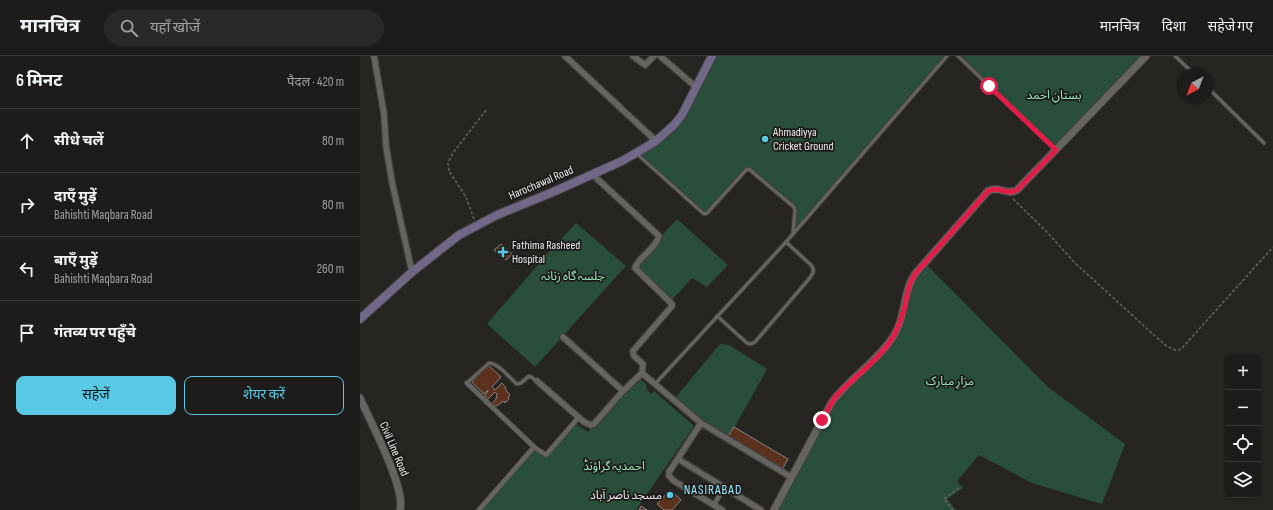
<!DOCTYPE html>
<html lang="hi">
<meta charset="utf-8">
<style>
body{margin:0;font-family:"Sofia Sans Condensed","Noto Sans Arabic","Noto Sans Devanagari",sans-serif;background:#2a2927;color:#f1f3f6}
.controls{position:absolute;right:12px;bottom:12px;display:grid;overflow:hidden;border-radius:8px;box-shadow:0 1px 3px #0004}
.controls button{width:36px;height:36px;display:grid;place-items:center;padding:0;border:0;border-bottom:1px solid #3b3a39;background:#1d1c1a;color:#f1f3f6;font:20px sans-serif}
.compass{position:absolute;left:817px;top:12px;width:36px;height:36px;border-radius:50%;background:#1d1c1a;box-shadow:0 1px 3px #0004;rotate:222deg}
.stop{position:absolute;width:12px;height:12px;margin:-9px;border:3px solid #e11d48;border-radius:50%;background:#fff}
.stop.end{background:#e11d48;border-color:#fff;box-shadow:0 1px 4px #0008}
.list{margin:0;padding:0;list-style:none}
h2{display:flex;justify-content:space-between;align-items:center;height:52px;margin:0;padding:0 16px;font-size:17px}
h2 small{font-size:13px;font-weight:400;color:#a0a1a2}
.list li{display:grid;grid-template-columns:26px 1fr auto;gap:12px;align-items:center;box-sizing:border-box;height:64px;padding:0 16px;border-top:1px solid #3b3a39}
.list b{display:block;font-size:15px;white-space:nowrap}
.list p{margin:0;font-size:13px;white-space:nowrap;color:#a0a1a2}
.list em{font-size:13px;font-style:normal;color:#a0a1a2}
.actions{display:flex;gap:8px;padding:12px 16px}
.actions a{flex:1;padding:9px 0;border:1px solid #58c8e4;border-radius:8px;text-align:center;font-size:14px;color:#58c8e4}
.actions .main{background:#58c8e4;color:#111}
.icon{flex:none;width:22px;height:22px;fill:none;stroke:currentColor;stroke-width:2;stroke-linecap:round;stroke-linejoin:round}
.map{position:relative;flex:none;width:913px;height:454px;overflow:hidden}
header{display:flex;align-items:center;gap:24px;box-sizing:border-box;height:56px;padding:0 20px;background:#1d1c1a;border-bottom:1px solid #3b3a39}
header strong{font-size:19px}
nav{display:flex;gap:22px;margin-inline-start:auto;font-size:14px}
.search{width:280px;height:36px;background:#2a2927;display:flex;align-items:center;gap:10px;box-sizing:border-box;padding:0 14px;border-radius:22px;color:#a0a1a2;font-size:15px}
main{display:flex}
aside{flex:1;background:#1d1c1a}
.map>svg:first-child{display:block}
</style>
<header>
<strong>मानचित्र</strong>
<div class="search"><svg class="icon" aria-label="search" viewBox="0 0 24 24"><circle cx="10" cy="10" r="6"/><path d="M15 15l6 6"/></svg>यहाँ खोजें</div>
<nav><a>मानचित्र</a><a>दिशा</a><a>सहेजे गए</a></nav>
</header>
<main>
<aside>
<h2>6 मिनट<small>पैदल · 420 m</small></h2>
<ul class="list">
<li><svg class="icon" aria-label="ahead" viewBox="0 0 24 24"><path d="M12 20V5M6 11l6-6 6 6"/></svg><div><b>सीधे चलें</b></div><em>80 m</em></li>
<li><svg class="icon" aria-label="right" viewBox="0 0 24 24"><path d="M7 20v-9h11M14 6l5 5-5 5"/></svg><div><b>दाएँ मुड़ें</b><p>Bahishti Maqbara Road</p></div><em>80 m</em></li>
<li><svg class="icon" aria-label="left" viewBox="0 0 24 24"><path d="M17 20v-9H6M10 6l-5 5 5 5"/></svg><div><b>बाएँ मुड़ें</b><p>Bahishti Maqbara Road</p></div><em>260 m</em></li>
<li><svg class="icon" aria-label="arrive" viewBox="0 0 24 24"><path d="M6 21V4h12l-3 4 3 4H6"/></svg><div><b>गंतव्य पर पहुँचे</b></div></li>
</ul>
<div class="actions"><a class="main">सहेजें</a><a>शेयर करें</a></div>
</aside>
<div class="map">
<svg width="913" height="454" viewBox="0 0 913 454">
<rect width="100%" height="100%" fill="#272522"/>
<g fill="#2a4e3c">
<path d="M352,0H587L433,178L435,153L389,113L345,158L276,97L314,69Z"/>
<path d="M596,0H785L696,94Z"/>
<path d="M317,163L368,209L347,231L332,222L310,246L275,212L295,187Z"/>
<path d="M216,167L266,210L175,311L127,268L189,196Z"/>
<path d="M565,207L688,331L765,388L742,448L672,427L619,399L597,425L603,432L587,443L596,454H414L472,346L538,272L549,230Z"/>
<path d="M360,288L369,289L407,313L368,383L341,367L316,341Z"/>
<path d="M278,321L286,328L287,334L291,338L294,335L334,370L276,454H120L174,392L185,401L215,367L228,376Z"/>
</g>
<g fill="#5c311e" stroke="#878382">
<path d="M141,188L152,198L146,204L134,194Z"/>
<path d="M128,309L141,321L132,331L135,334L142,327L146,332L145,333L150,339L148,341L149,343L145,347L144,345L136,350L132,348L136,343L137,338L135,336L128,343L125,339L128,335V334L124,338L112,326Z"/>
<path d="M374,371L428,403L423,412L368,380Z"/>
<path d="M310,434L321,444L312,454H304L297,448Z"/>
<path d="M281,450L287,454H279Z"/>
</g>
<g fill="none" stroke-linecap="round" stroke-linejoin="round">
<defs>
<g id="service">
<path d="M598,0L696,94"/>
<path d="M815,0L834,18"/>
<path d="M847,31L904,87"/>
<path d="M276,97L344,158L347,157L386,114L389,113L434,151L435,155L433,177"/>
<path d="M357,260L387,287L391,288L395,286L448,224C452,219 456,215 451,209L426,186"/>
<path d="M107,327L129,307C140,308 148,321 157,328L161,327L169,320L171,321L177,325"/>
<path d="M295,328L426,186L587,0"/>
</g>
<g id="pedestrian">
<path d="M107,327L174,391"/>
<path d="M354,449L364,431"/>
<path d="M119,454L174,391L186,399L219,361"/>
</g>
<g id="minor">
<path d="M14,0L24,58L26,90L32,126L52,216"/>
<path d="M205,0L296,85"/>
<path d="M273,0L285,9L294,0"/>
<path d="M300,0L336,31"/>
<path d="M232,118L299,180C296,193 279,200 275,212L310,246L312,248V250L273,295L274,300L283,308L282,317"/>
<path d="M203,281L263,335"/>
<path d="M177,325L224,366L231,369L234,368L263,335L282,317L341,367L431,421"/>
<path d="M341,367L309,416V420L314,425L362,454"/>
<path d="M318,403L401,454"/>
</g>
<g id="tertiary">
<path d="M0,342C10,365 46,432 40,454"/>
<path d="M414,454L472,346C490,322 517,306 533,281C546,262 543,235 555,218L628,135C639,129 646,140 657,134L786,0"/>
</g>
<path id="secondary" d="M0,263L52,216L99,179L137,159L193,136L262,105L276,97L296,85L314,69L322,59L352,0"/>
</defs>
<use href="#service" stroke="#413f3d" stroke-width="5"/>
<use href="#pedestrian" stroke="#413f3d" stroke-width="6"/>
<use href="#minor" stroke="#413f3d" stroke-width="8"/>
<use href="#tertiary" stroke="#413f3d" stroke-width="9"/>
<use href="#secondary" stroke="#413f3d" stroke-width="10"/>
<g stroke="#666562" stroke-width="1.5" stroke-dasharray="3 2" stroke-linecap="butt">
<path d="M653,143L686,175L715,207L805,289L815,294H819L823,291L913,191"/>
<path d="M114,163L106,141L89,115L88,107L93,97L127,53"/>
<path d="M593,454L584,443L600,431"/>
</g>
<use href="#service" stroke="#666461" stroke-width="3"/>
<use href="#pedestrian" stroke="#666461" stroke-width="4.5"/>
<use href="#minor" stroke="#666461" stroke-width="5.5"/>
<use href="#tertiary" stroke="#666461" stroke-width="7"/>
<use href="#secondary" stroke="#716786" stroke-width="8"/>
</g>
<g fill="none" stroke-linecap="round" stroke-linejoin="round">
<path stroke="#e11d48" stroke-width="5" d="M462,364L472,346L476,340C493,322 523,300 534,279C539,270 542,260 545,250C547,239 548,228 555,218L628,135C639,129 646,140 657,134L696,94L629,30"/>
</g>
<g fill="#58c8e4" stroke="#1d1b19" stroke-width="1.5">
<circle cx="405" cy="83" r="4"/>
<path d="M141 190h4v4h4v4h-4v4h-4v-4h-4v-4h4z"/>
<circle cx="310" cy="439" r="4"/>
</g>
<g text-anchor="middle" dominant-baseline="central" stroke-width="3.5" stroke-linejoin="round" paint-order="stroke">
<g font-size="12" fill="#99ebc0" stroke="#1d1b19">
<text x="694" y="39">بستانِ احمد</text>
<text x="213" y="220">جلسہ گاہ زنانہ</text>
<text x="590" y="325">مزارِ مبارک</text>
<text x="254" y="410">احمدیہ گراؤنڈ</text>
</g>
<g font-size="12" fill="#edecea" stroke="#1d1b19" text-anchor="start">
<text x="413" y="76">Ahmadiyya<tspan x="413" dy="14">Cricket Ground</tspan></text>
<text x="152" y="189">Fathima Rasheed<tspan x="152" dy="14">Hospital</tspan></text>
<text x="302" y="439" text-anchor="end">مسجد ناصر آباد</text>
</g>
<g font-size="12" fill="#edecea" stroke="#1d1b19">
<text transform="translate(181 127) rotate(-23)">Harochawal Road</text>
<text transform="translate(34 393) rotate(67)">Civil Line Road</text>
</g>
<g font-size="13" letter-spacing="1" fill="#9deafe" stroke="#1d1b19">
<text x="353" y="434">NASIRABAD</text>
</g>
</g>
</svg>
<div class="controls">
<button>+</button>
<button>−</button>
<button><svg class="icon" aria-label="locate" viewBox="0 0 24 24"><circle cx="12" cy="12" r="6"/><path d="M12 2v4M12 18v4M2 12h4M18 12h4"/></svg></button>
<button><svg class="icon" aria-label="layers" viewBox="0 0 24 24"><path d="M12 4l9 5-9 5-9-5zM3 14l9 5 9-5"/></svg></button>
</div>
<svg class="compass" viewBox="-18 -18 36 36"><path d="M0-13l5 13h-10z" fill="#e53935"/><path d="M0 13l5-13h-10z" fill="#a0a1a2"/></svg>
<div class="stop" style="left:629px;top:30px"></div>
<div class="stop end" style="left:462px;top:364px"></div>
</div>
</main>
